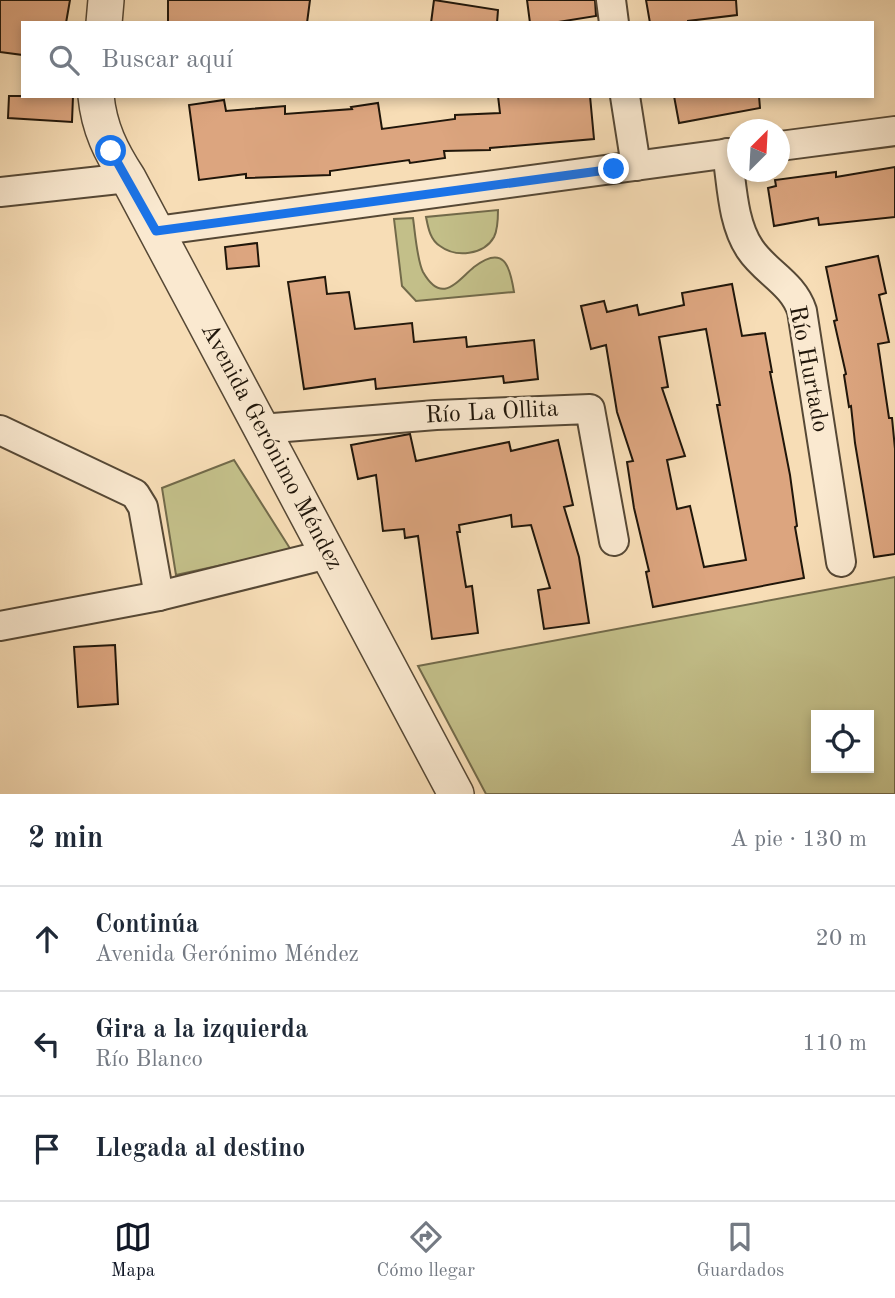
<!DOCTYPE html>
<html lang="es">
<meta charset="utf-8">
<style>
body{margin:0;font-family:"Old Standard TT",serif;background:#f2f2f3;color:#1f2937}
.controls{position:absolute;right:21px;bottom:21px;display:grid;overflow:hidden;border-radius:0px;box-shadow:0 4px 10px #0003}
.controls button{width:63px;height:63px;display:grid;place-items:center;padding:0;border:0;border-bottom:2px solid #e0e1e3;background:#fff;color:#1f2937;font:35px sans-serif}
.compass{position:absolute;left:727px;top:119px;width:63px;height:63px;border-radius:50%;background:#fff;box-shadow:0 4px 10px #0003;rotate:24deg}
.stop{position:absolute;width:21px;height:21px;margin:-16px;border:5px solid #1a73e8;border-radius:50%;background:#fff}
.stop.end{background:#1a73e8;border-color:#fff;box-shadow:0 2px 7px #0008}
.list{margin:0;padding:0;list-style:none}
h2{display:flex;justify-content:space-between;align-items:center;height:91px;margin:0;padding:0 28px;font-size:30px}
h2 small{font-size:23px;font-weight:400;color:#747a83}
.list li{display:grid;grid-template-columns:46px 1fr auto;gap:21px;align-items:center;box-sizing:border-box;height:105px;padding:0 28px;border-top:2px solid #e0e1e3}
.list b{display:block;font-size:26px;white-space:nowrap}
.list p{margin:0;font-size:23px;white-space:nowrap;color:#747a83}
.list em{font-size:23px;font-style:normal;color:#747a83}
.icon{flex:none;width:38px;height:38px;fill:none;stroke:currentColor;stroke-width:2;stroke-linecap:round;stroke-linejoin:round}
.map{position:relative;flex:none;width:895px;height:794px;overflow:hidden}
.search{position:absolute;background:#fff;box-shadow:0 4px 10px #0003;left:21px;right:21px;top:21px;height:77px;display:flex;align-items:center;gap:18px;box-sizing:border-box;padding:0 24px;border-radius:0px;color:#747a83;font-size:26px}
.sheet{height:406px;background:#fff}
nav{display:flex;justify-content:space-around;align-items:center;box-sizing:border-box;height:98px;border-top:2px solid #e0e1e3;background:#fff;font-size:19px;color:#747a83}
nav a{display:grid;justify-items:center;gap:4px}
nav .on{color:#111827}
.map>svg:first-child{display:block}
</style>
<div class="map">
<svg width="895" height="794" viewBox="0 0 895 794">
<rect width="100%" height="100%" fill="#f7ddb6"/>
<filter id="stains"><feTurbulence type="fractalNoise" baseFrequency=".00286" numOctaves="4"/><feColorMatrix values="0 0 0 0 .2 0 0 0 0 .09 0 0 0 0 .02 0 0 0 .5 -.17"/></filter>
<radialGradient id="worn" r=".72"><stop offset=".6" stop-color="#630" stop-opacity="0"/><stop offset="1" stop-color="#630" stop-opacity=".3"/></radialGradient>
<g fill="#c3bf89" stroke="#726a4a" stroke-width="2" fill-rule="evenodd">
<path d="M498,210C498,218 498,229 494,237C484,255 456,258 440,246C430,240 428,227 426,217Z"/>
<path d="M413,218C415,232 417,260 423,272C442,305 456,282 474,267C504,244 510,266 514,292L416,301L402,286L394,219Z"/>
<path d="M234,460L291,550L176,575L162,488Z"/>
<path d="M895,577V794H486L418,666ZM869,715V768H816V715Z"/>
</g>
<g fill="#dca57f" stroke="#20160a" stroke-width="2" fill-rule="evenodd">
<path d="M0,0H70L66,23H23V55L0,52Z"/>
<path d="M168,0H310L307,23H168Z"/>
<path d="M434,0L498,10L497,23H431Z"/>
<path d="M527,0H595L596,16L552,23H530Z"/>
<path d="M646,0H736L737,15L688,21V23H650Z"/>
<path d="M9,96H73L72,122L8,118Z"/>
<path d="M498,96H590L594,139L490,148V150L444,151L445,158L410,163L409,160L330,171V175L246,178V174L199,180L189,105L224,100L226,111L285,106V114L352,109L351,107L378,103L382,129L455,119V115L500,113Z"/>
<path d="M674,96H759L760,108L679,123Z"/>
<path d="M895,167V217L819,225L818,218L774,226L768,188L776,186L775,180L836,172V177Z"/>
<path d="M257,243L259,266L227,269L225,247Z"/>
<path d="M878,256L886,293L879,295L889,342L878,344L889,418H892L895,449V554L874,557L855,443L851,406L849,407L844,375L846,374L834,321L837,320L826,267Z"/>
<path d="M325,277L327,294L349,292L355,329L412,323L414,342L466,337L467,347L534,340L538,379L504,383L503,376L376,389L375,379L304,389L288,282Z"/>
<path d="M732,284L742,336L765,333L772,372H770L790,475L797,526L795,527L804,578L653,607L646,572L649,571L634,508L627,462L633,461L617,412L606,345L591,349L581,306L604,301L607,312L637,305L639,315L684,305L682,293ZM706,329L720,405H717L746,560L704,567L690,506L677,509L667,460L685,456L662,388L668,387L659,337Z"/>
<path d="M410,434L416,461L509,442L511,451L558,440L573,505L564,507L579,557L589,623L544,629L538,590L550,588L531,525L512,527L511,515L459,525L460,532H457L466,587L472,586L478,633L432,639L418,536L405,538L404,529L383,531L376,475L358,479L351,445Z"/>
<path d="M115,645L118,704L78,707L74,647Z"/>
</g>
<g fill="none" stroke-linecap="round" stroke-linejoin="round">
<defs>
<g id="minor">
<path d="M611,0L614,23"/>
<path d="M625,96L636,166"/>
<path d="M780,146L895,131"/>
<path d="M727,153C732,184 732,222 750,249C765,272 793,283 802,311L841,562"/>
<path d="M0,192L128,178"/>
<path d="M156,231L738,152"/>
<path d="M261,429L436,415L590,409L614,541"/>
<path d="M0,430L135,494L143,507L159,596"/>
<path d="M0,626L159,596L328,554"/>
</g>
<g id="tertiary">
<path d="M104,23L106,0"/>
<path d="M96,96C99,128 111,152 128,178L456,794"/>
</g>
</defs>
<use href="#minor" stroke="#564835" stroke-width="32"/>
<use href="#tertiary" stroke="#564835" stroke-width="38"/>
<use href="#minor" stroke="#fae9d0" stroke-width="28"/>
<use href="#tertiary" stroke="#fae9d0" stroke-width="35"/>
</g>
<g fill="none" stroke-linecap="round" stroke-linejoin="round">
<path stroke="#1a73e8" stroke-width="9" d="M111,151L156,231L614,169"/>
</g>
<g text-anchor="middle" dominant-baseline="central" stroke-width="7" stroke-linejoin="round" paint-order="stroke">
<g font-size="24" fill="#20160a" stroke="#fae9d0">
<text transform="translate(808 369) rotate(79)">Río Hurtado</text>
<text transform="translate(492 413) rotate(-3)">Río La Ollita</text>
<text transform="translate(271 447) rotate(62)">Avenida Gerónimo Méndez</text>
</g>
</g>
<rect width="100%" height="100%" filter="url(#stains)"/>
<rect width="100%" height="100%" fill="url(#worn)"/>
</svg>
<div class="controls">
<button><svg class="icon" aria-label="locate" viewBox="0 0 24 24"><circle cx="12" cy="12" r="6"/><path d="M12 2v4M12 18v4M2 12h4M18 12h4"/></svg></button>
</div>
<svg class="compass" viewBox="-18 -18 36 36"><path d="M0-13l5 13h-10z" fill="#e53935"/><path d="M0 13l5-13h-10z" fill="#747a83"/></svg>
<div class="stop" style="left:111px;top:151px"></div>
<div class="stop end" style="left:614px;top:169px"></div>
<div class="search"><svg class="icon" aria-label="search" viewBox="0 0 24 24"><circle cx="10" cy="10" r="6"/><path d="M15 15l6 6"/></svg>Buscar aquí</div>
</div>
<section class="sheet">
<h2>2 min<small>A pie · 130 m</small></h2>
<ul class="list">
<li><svg class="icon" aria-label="ahead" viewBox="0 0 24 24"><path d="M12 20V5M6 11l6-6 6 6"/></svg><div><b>Continúa</b><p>Avenida Gerónimo Méndez</p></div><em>20 m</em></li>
<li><svg class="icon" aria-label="left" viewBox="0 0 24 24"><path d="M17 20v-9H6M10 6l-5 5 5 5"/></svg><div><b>Gira a la izquierda</b><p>Río Blanco</p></div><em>110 m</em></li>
<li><svg class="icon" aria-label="arrive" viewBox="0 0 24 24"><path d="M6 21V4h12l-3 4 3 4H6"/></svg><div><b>Llegada al destino</b></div></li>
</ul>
</section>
<nav>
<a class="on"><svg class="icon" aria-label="map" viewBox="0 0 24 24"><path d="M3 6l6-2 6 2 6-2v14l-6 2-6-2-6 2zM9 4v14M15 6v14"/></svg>Mapa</a>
<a><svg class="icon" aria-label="directions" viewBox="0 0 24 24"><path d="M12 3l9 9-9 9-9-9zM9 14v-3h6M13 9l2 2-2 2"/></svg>Cómo llegar</a>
<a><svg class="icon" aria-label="saved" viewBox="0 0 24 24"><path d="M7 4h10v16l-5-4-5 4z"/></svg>Guardados</a>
</nav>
